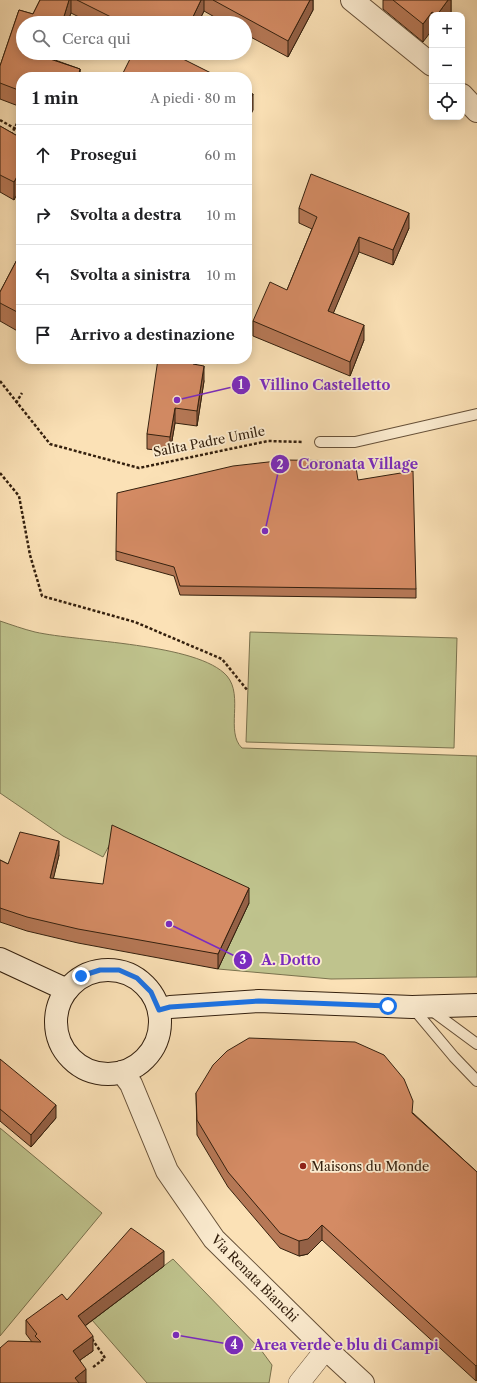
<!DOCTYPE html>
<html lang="it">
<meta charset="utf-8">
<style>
body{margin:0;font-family:"Libre Caslon Text",serif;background:#f2f2f2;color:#202124}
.controls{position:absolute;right:12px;top:12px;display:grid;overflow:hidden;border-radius:8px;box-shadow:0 2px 10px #0003}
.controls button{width:36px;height:36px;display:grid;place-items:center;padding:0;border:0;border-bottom:1px solid #e0e0e0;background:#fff;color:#202124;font:20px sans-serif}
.stop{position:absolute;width:12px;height:12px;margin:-9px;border:3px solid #1a73e8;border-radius:50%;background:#fff}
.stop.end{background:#1a73e8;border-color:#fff;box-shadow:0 1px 4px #0008}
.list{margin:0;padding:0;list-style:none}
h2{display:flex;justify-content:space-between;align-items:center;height:52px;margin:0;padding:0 16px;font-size:17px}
h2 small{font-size:13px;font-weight:400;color:#757577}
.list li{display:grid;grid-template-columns:26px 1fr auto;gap:12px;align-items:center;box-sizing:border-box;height:60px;padding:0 16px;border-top:1px solid #e0e0e0}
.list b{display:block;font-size:15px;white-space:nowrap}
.list em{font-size:13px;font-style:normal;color:#757577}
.icon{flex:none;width:22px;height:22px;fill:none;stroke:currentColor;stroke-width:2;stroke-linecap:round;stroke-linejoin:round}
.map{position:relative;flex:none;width:477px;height:1383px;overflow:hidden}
.search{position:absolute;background:#fff;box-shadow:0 2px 10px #0003;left:16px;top:16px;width:236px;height:44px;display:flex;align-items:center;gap:10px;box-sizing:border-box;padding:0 14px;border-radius:22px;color:#757577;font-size:15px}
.panel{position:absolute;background:#fff;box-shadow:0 2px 10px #0003;left:16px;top:72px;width:236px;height:292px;border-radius:16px}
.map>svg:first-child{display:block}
</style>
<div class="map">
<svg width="477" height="1383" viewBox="0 0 477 1383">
<rect width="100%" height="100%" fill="#fbe1b6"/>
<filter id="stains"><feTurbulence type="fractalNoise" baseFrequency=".005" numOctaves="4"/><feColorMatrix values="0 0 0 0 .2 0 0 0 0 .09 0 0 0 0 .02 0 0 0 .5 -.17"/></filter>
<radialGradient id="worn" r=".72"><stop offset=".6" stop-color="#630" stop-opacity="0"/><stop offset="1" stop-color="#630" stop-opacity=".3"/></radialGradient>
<g fill="#bfc38d" stroke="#7a724e">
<path d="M0,621C12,625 23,629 35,632C79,642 198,643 227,676C244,696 225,732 242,748L477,756V977L331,979L218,969L112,840L103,857L63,836L0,793Z"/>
<path d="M250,632L457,638L454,748L246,742Z"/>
<path d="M0,1128L102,1213L0,1336Z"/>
<path d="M173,1259L261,1350L272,1365L269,1383H147L92,1320Z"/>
</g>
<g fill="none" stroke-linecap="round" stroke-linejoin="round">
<defs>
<g id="service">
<path d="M320,442H355L477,414"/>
<path d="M412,1007L454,1057L477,1081"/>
<path d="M431,1010L477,1044"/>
</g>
<path id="minor" d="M299,1383L326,1349"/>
<g id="tertiary">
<path d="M352,0L432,65"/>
<path d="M462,95L477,111"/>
<path d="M122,1072L131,1084L167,1171L214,1239L326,1349L363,1383"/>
</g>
<g id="secondary">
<path d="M0,959L67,990"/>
<circle cx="108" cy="1022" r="52"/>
<path d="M159,1010L170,1007L259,1001L412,1007L477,1005"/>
</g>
</defs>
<use href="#service" stroke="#665038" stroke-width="12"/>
<use href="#minor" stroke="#665038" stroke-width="22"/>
<use href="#tertiary" stroke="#665038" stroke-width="24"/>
<use href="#secondary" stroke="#34200e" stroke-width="24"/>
<g stroke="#34200e" stroke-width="2.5" stroke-dasharray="3 2" stroke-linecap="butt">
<path d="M0,120L21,132"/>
<path d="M11,135L21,116"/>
<path d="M0,381L50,444L139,468L268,441L303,442"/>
<path d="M16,403L22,393"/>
<path d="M0,473L19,496L30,555L42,596L135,622L222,659L248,691"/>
<path d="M92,1339L105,1358L92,1368"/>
</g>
<use href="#service" stroke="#fcecd0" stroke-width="10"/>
<use href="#minor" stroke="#fcecd0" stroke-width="21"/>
<use href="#tertiary" stroke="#fcecd0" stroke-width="22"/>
<use href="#secondary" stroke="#fcecd0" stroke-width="22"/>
</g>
<g fill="#b67856" stroke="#34200e">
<path d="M40,0H313V10L288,57L245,34V23H225L204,11L198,23H91L71,13L67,23H23V53H57L55,60L80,69V77H21V107L0,99V66L19,10L33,14Z"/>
<path d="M383,0H451V12L449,15H432L423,42L383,9Z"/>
<path d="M0,126L21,138L14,200L0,192Z"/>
<path d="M299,208L409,228L393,265L359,252L333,313L364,340L350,376L253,336V321L287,290L312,229L299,223Z"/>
<path d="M21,252V333L0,321V292Z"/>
<path d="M197,359L196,365L204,381L197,426L175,423L170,452L147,449V434Z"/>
<path d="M358,480L416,589V598L180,595L174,576L116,560V551Z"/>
<path d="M59,855L53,879L249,903L218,969L78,943L27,931L0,922V860L8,864Z"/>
<path d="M0,1059L56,1118L31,1147L0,1121Z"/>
<path d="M196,1093L413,1113L477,1172V1380L476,1381L322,1240L308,1254L299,1256L280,1248L228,1187L197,1135Z"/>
<path d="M164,1266L85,1326L93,1351L80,1360L86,1383L32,1342L26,1334V1320L67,1300Z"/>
</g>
<g fill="#946146" stroke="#34200e">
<path d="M69,0H71V13L67,23H62Z"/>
<path d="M201,0H204V11L198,23H190Z"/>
<path d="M310,0H313V10L288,57V41Z"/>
<path d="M448,0H451V12L449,15H437Z"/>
<path d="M432,12V30L423,42V24Z"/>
<path d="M52,53H57L50,75V59Z"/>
<path d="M176,53H184L175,71V55Z"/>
<path d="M80,69V77H78Z"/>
<path d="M253,94V110L247,122V105Z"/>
<path d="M249,136V152L247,156V140Z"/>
<path d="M21,169V187L14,200V182Z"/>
<path d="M409,213V228L393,265V250Z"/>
<path d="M359,237V252L328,326V311Z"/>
<path d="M364,325V340L350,376V362Z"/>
<path d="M194,359H197L193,379V364Z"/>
<path d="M204,366V381L197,426V411Z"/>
<path d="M175,408V423L170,452V437Z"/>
<path d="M59,841V855L50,893V878Z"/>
<path d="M249,888V903L218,969V954Z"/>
<path d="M56,1105V1118L31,1147V1135Z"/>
<path d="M322,1225V1240L308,1254L299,1256V1241Z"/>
<path d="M164,1251V1266L78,1331V1316Z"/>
<path d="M93,1336V1351L73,1365V1351Z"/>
<path d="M477,1365V1380L476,1381V1366Z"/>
<path d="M86,1369V1383H75V1378Z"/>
</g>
<g fill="#d48b64" stroke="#34200e">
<path d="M40,0H69L62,23H23V53H52L50,59L80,69L78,77H21V91L0,83V66L19,10L33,14Z"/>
<path d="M77,0H201L190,23H120L121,22Z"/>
<path d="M213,0H310L288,41Z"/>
<path d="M393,0H448L437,15L432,12L423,24Z"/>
<path d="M133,53H176L175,55L219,77H121Z"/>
<path d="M247,91L253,94L247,105Z"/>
<path d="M0,126L21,138V169L14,182L0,175Z"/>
<path d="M247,135L249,136L247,140Z"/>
<path d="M311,174L409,213L393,250L359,237L328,311L364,325L350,362L253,321L270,282L287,290L317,217L299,208Z"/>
<path d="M21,252V314L0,303V292Z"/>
<path d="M158,359H194L193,364L204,366L197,411L175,408L170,437L147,434Z"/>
<path d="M286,460L355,461L358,480L413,471L416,589L180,586L174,567L116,551L117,493L233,466Z"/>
<path d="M112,825L249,888L218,954L78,929L27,917L0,908V860L8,864L20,832L59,841L50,878L103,884Z"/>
<path d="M249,1038L355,1042L384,1055L404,1079L413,1101L412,1113L477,1172V1365L476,1366L322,1225L308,1239L299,1241L280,1233L228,1172L197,1120L196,1093L213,1065L227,1051Z"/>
<path d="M0,1059L56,1105L31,1135L0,1109Z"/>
<path d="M131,1228L164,1251L78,1316L93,1336L73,1351L86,1369L75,1378L79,1383H0V1348L8,1341L41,1342L35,1336L37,1334L26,1320L62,1294L67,1300Z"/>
</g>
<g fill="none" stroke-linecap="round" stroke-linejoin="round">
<path stroke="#1a73e8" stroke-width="5" d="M81,976L100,970H119L137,978L151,992L159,1010L170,1007L259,1001L388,1006"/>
</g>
<circle fill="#8f2418" stroke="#fcecd0" stroke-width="1.5" cx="303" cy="1166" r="4"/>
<g text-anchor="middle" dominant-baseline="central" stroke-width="3.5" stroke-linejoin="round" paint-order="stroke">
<g font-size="13" fill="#34200e" stroke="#fcecd0">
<text transform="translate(209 441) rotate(-11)">Salita Padre Umile</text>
<text transform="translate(255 1278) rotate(45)">Via Renata Bianchi</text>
</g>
<g font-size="13" fill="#34200e" stroke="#fcecd0" text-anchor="start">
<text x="311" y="1166">Maisons du Monde</text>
</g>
</g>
<path fill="none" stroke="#7b2cbf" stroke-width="1.5" d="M177 400L241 385M265 531L280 464M169 924L243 960M176 1335L234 1345"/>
<g fill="#7b2cbf" stroke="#fcecd0" stroke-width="1.5">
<circle cx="177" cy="400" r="4"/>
<circle cx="265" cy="531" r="4"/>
<circle cx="169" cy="924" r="4"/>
<circle cx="176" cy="1335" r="4"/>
<circle cx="241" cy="385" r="10"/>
<circle cx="280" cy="464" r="10"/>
<circle cx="243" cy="960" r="10"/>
<circle cx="234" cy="1345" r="10"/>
</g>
<g font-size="12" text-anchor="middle" font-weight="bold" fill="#fff">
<text x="241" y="389">1</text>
<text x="280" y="469">2</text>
<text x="243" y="964">3</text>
<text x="234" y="1349">4</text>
</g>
<g font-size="14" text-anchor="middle" font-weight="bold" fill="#7b2cbf" stroke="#fcecd0" stroke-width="3.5" stroke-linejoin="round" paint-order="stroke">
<text x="325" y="390">Villino Castelletto</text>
<text x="358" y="469">Coronata Village</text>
<text x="291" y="965">A. Dotto</text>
<text x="346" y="1350">Area verde e blu di Campi</text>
</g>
<rect width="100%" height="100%" filter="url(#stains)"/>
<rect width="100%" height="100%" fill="url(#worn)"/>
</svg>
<div class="controls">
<button>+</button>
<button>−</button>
<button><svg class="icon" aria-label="locate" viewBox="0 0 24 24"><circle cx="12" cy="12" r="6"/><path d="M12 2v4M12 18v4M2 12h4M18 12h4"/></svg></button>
</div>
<div class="stop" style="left:388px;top:1006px"></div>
<div class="stop end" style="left:81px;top:976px"></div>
<div class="search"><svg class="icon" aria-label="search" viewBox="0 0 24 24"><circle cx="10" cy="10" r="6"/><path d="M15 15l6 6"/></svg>Cerca qui</div>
<section class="panel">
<h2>1 min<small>A piedi · 80 m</small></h2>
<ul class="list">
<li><svg class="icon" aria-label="ahead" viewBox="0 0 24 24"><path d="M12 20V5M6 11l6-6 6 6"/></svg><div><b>Prosegui</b></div><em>60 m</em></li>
<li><svg class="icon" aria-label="right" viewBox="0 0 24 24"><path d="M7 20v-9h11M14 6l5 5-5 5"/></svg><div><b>Svolta a destra</b></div><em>10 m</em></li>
<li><svg class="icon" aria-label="left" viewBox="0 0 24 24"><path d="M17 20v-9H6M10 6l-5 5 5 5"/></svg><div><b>Svolta a sinistra</b></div><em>10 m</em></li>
<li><svg class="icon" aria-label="arrive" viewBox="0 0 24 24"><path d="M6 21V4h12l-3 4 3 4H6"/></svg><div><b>Arrivo a destinazione</b></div></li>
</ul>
</section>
</div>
